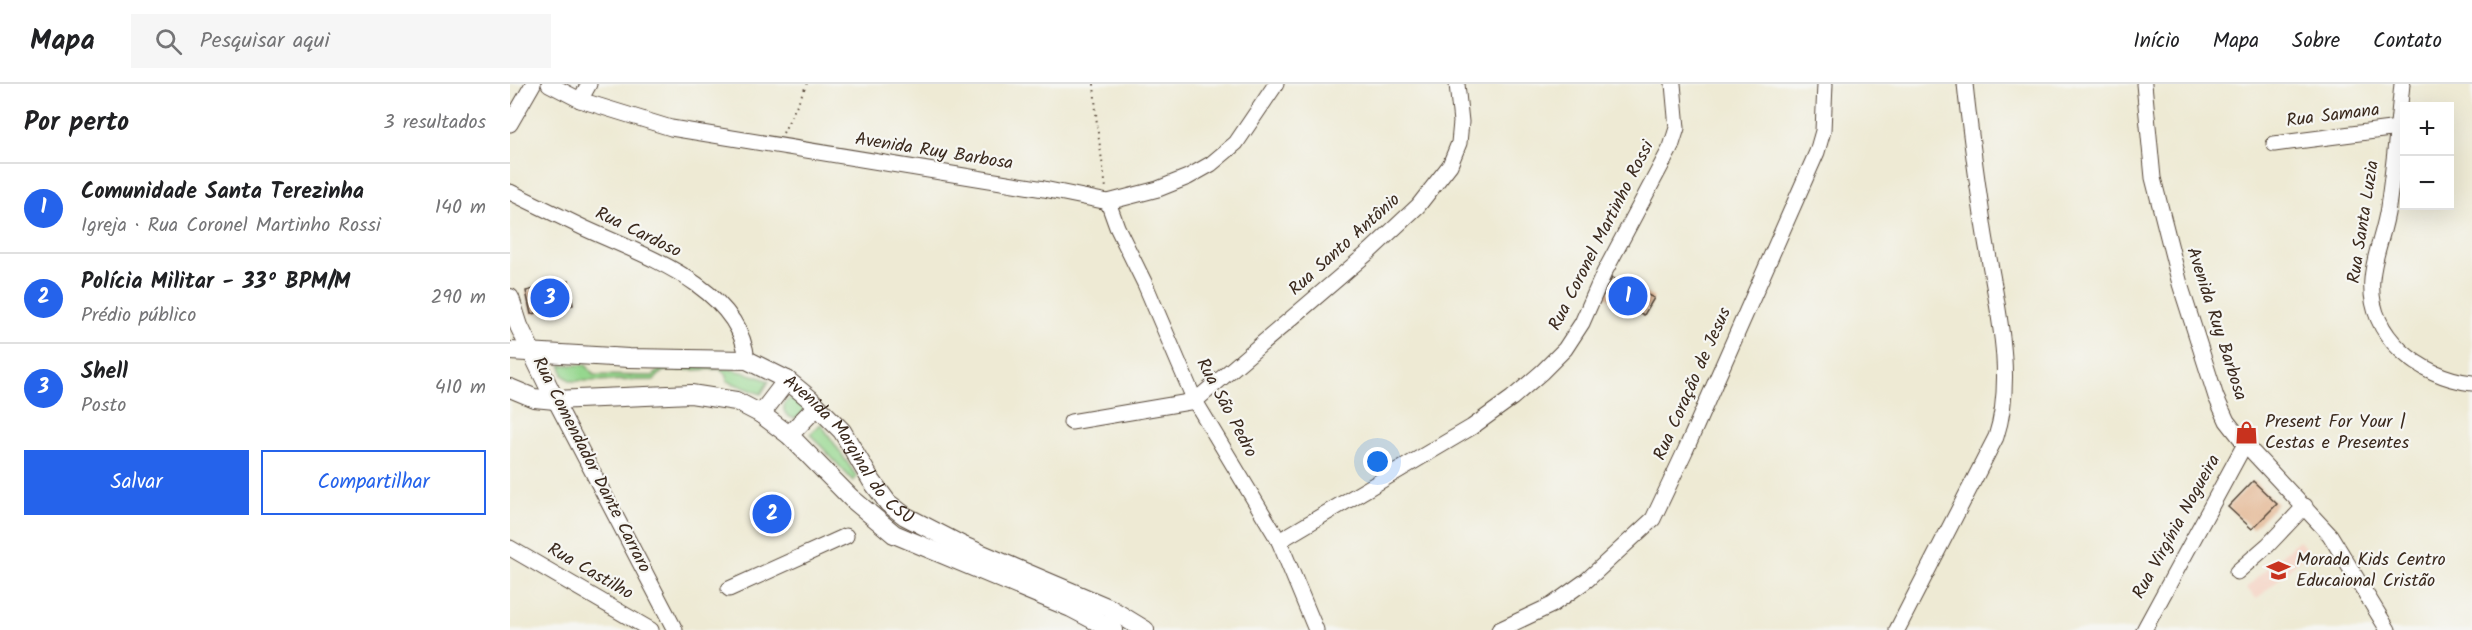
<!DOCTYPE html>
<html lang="pt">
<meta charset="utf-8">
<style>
body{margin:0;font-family:Kalam,sans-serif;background:#f6f6f6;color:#202124}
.controls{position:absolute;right:18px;top:18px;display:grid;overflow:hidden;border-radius:0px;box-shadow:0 6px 24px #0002}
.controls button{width:54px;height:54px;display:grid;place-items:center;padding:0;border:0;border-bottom:2px solid #e0e0e0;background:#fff;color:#202124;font:30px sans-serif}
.you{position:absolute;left:868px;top:378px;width:21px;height:21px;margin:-15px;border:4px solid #fff;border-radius:50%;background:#1a73e8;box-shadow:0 0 0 9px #1a73e833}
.badge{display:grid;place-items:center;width:39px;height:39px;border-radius:50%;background:#2563eb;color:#fff;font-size:20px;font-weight:700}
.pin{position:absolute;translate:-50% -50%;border:3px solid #fff;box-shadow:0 2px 6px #0006}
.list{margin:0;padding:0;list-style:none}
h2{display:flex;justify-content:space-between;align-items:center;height:78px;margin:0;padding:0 24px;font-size:26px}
h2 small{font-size:20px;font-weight:400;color:#757577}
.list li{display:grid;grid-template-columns:39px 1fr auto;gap:18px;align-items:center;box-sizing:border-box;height:90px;padding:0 24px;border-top:2px solid #e0e0e0}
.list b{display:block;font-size:22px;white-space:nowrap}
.list p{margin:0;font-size:20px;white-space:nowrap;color:#757577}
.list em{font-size:20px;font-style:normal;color:#757577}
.actions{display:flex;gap:12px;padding:18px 24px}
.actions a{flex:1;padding:14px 0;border:2px solid #2563eb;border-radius:0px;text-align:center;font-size:21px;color:#2563eb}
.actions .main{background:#2563eb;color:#fff}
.icon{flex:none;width:33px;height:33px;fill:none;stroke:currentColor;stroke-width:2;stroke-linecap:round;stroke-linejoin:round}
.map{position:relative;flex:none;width:1962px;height:546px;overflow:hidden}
header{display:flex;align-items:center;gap:36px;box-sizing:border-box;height:84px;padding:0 30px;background:#fff;border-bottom:2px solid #e0e0e0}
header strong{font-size:28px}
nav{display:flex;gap:33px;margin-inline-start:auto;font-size:21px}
.search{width:420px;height:54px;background:#f6f6f6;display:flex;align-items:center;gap:15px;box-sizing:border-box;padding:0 21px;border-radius:0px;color:#757577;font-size:22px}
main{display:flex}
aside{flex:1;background:#fff}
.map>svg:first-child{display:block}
</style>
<header>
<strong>Mapa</strong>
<div class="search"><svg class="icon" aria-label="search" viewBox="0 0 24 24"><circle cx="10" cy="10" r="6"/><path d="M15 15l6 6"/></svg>Pesquisar aqui</div>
<nav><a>Início</a><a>Mapa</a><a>Sobre</a><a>Contato</a></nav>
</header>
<main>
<aside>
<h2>Por perto<small>3 resultados</small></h2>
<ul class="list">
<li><span class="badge">1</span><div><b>Comunidade Santa Terezinha</b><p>Igreja · Rua Coronel Martinho Rossi</p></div><em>140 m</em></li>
<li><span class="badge">2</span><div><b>Polícia Militar - 33º BPM/M</b><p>Prédio público</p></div><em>290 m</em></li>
<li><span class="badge">3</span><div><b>Shell</b><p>Posto</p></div><em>410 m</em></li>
</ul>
<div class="actions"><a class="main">Salvar</a><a>Compartilhar</a></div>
</aside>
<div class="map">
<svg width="1962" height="546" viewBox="0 0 1962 546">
<rect width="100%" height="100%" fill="#f6f6f2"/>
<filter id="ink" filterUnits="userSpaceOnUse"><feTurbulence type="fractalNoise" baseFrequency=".0167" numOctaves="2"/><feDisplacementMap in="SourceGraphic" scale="12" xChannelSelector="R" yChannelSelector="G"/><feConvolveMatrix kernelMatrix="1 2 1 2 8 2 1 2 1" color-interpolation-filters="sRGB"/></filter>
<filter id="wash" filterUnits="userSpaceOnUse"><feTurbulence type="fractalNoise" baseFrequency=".008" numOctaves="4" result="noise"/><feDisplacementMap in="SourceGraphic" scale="24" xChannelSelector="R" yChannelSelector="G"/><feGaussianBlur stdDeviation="1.35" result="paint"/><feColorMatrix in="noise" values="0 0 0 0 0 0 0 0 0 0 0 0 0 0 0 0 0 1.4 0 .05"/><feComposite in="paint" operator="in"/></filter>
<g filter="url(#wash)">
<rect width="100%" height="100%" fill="#eeead4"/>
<path fill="#f5d2c2" d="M1788,456L1799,467L1747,515L1736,504Z"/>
<g fill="#95d78e" stroke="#688056" stroke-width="1.5">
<path d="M51,281H76L84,291L143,292L155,281C192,282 224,282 259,297L251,310L217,297V292L210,285L153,287L144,296L61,297L53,291Z"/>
<circle cx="284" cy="324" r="10"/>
<path d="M311,340L347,393L343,397L300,350Z"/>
</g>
<g id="blocks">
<g fill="#e1ae86">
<path d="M1102,194L1144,214L1134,231L1093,211Z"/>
<path d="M59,197L63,221L21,230L16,207Z"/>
<path d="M1743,397L1767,420L1742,445L1718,423Z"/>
</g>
</g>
</g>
<g filter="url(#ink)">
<use href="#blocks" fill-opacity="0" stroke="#564739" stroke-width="1.5"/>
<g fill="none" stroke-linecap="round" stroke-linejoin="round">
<defs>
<g id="minor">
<path d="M39,0L70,16L161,44L534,105L598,118L648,105L678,93L701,80L726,59L766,0"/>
<path d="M1634,0L1643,94L1670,200L1706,313L1717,337L1735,360L1820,451L1878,546"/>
<path d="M1892,0C1888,41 1884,82 1878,123C1875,147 1864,170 1862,195C1857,252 1910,293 1962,299"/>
<path d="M70,16L79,0"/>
<path d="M0,40L23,0"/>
<path d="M1764,60L1888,44"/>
<path d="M0,108C25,120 49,132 74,144C132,171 230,202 237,276"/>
<path d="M598,118L607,143L635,200L685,317L769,457L806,546"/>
<path d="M45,316L165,546"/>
<path d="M561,338L685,317L860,167L908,122L940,81L949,59L951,38L947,0"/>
<path d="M769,457L962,343L1002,314L1032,288L1055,265L1072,239L1094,189L1161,63L1167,44L1163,0"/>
<path d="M0,464L141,546"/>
<path d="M1727,488L1758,461L1795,422"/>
<path d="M219,505L336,452"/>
<path d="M989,546L1042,521L1077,496L1143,435L1176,365L1307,68L1313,47L1315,0"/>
<path d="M1387,546L1486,353C1507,288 1484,211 1474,145C1467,97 1460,48 1455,0"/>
<path d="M1634,546L1735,360"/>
</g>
<g id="major">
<path d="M0,214L9,242L45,316"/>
<path id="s1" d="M0,267L119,274L237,276L277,296L300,315L332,347L361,396L378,419L395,432L451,461L599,524L635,546"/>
<path d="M0,304L24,314L45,316L181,310L226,317L251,330L279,351L341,414L384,450L561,524L603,546"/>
<path d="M251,330L277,296"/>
<path d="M279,351L307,322"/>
</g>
</defs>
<use href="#minor" stroke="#564739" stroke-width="17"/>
<use href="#major" stroke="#564739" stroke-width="20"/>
<g stroke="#564739" stroke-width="2" stroke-dasharray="1.5 4.5" stroke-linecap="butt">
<path d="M584,0L587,42L596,104"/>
<path d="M273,49L297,0"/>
</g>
<use href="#minor" stroke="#fff" stroke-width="15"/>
<use href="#major" stroke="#fff" stroke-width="18"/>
</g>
</g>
<defs>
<symbol id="shop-bare" viewBox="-9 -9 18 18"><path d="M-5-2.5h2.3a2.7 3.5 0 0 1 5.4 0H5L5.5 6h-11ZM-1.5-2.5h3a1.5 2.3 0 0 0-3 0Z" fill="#c8321e" stroke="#f6f6f2" stroke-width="2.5" paint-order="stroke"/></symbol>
<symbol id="school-bare" viewBox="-9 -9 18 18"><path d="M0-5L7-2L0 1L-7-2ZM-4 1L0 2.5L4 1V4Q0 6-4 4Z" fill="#c8321e" stroke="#f6f6f2" stroke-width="2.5" paint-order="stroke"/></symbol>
</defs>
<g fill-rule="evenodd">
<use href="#shop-bare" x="1720" y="332" width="33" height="33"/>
<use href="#school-bare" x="1752" y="470" width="33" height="33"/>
</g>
<g text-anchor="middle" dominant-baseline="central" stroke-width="4.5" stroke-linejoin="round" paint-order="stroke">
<g font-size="18" fill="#3b2a1e" stroke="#f6f6f2">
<text transform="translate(1823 32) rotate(-7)">Rua Samana</text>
<text transform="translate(424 68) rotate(9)">Avenida Ruy Barbosa</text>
<text transform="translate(1854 138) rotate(-81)">Rua Santa Luzia</text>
<text transform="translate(128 149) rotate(26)">Rua Cardoso</text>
<text transform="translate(1092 152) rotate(-63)">Rua Coronel Martinho Rossi</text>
<text transform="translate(835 161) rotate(-42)">Rua Santo Antônio</text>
<text transform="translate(1706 240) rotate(72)">Avenida Ruy Barbosa</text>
<text transform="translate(1183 300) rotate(-66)">Rua Coração de Jesus</text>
<text transform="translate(716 324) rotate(62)">Rua São Pedro</text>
<text stroke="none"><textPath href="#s1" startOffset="376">Avenida Marginal do CSU</textPath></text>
<text transform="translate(81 381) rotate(63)">Rua Comendador Dante Carraro</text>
<text transform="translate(1667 443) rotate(-61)">Rua Virgínia Nogueira</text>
<text transform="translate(80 488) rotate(30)">Rua Castilho</text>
</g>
<g font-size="18" fill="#3b2a1e" stroke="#f6f6f2" text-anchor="start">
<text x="1755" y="338">Present For Your |<tspan x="1755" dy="21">Cestas e Presentes</tspan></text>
<text x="1786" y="476">Morada Kids Centro<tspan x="1786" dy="21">Educaional Cristão</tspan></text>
</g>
</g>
</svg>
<div class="controls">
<button>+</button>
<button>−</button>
</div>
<div class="you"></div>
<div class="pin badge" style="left:1118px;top:212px">1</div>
<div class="pin badge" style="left:262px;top:430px">2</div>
<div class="pin badge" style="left:40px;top:214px">3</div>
</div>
</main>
